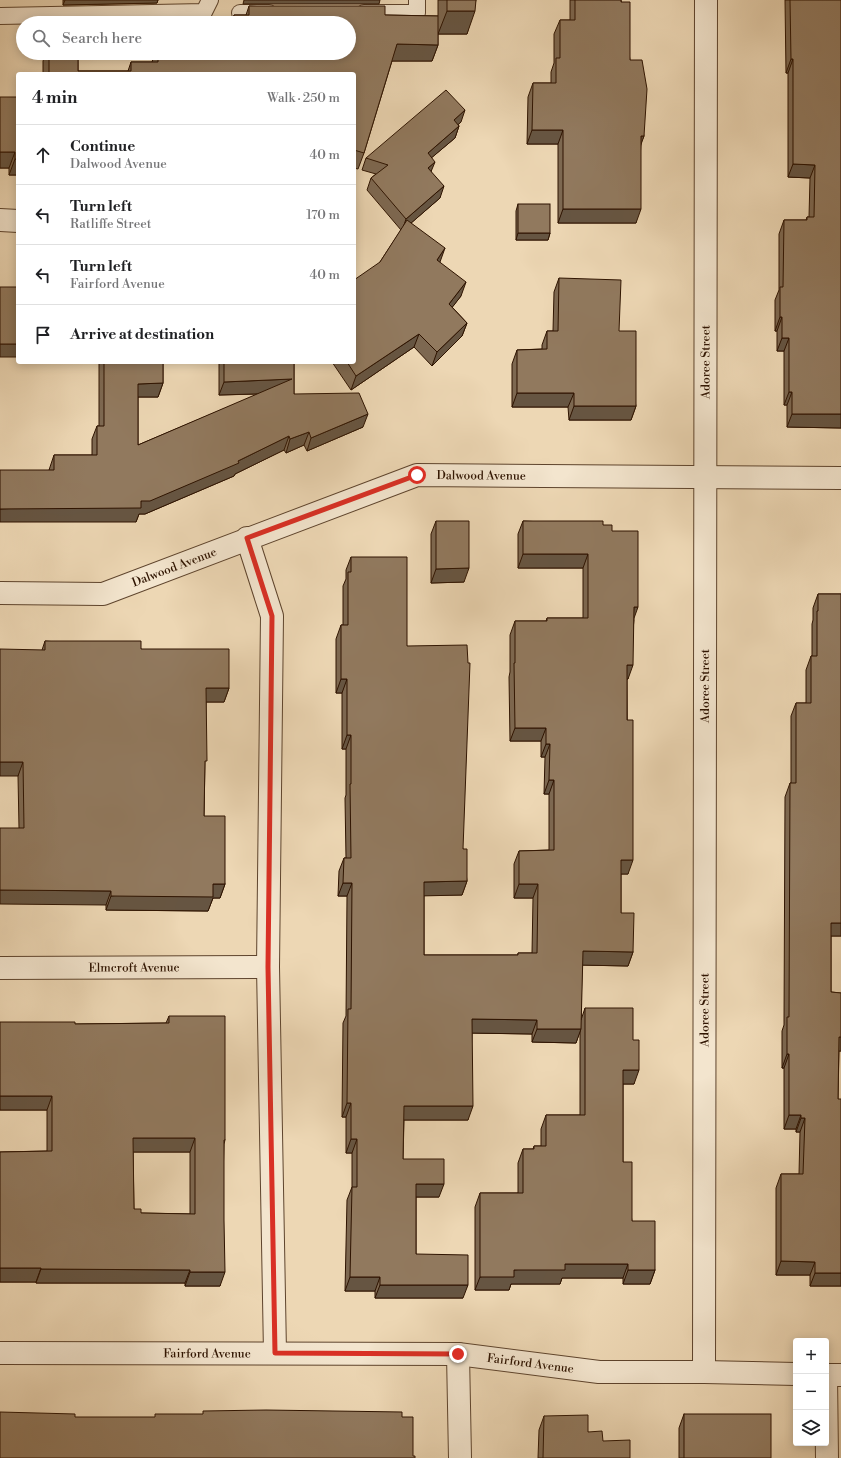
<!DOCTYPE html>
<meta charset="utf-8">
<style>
body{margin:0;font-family:"Libre Bodoni",serif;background:#f2f2f2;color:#202124}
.controls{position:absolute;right:12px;bottom:12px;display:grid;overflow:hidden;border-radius:4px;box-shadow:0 2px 10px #0003}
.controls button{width:36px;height:36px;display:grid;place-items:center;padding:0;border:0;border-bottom:1px solid #e0e0e0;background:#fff;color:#202124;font:20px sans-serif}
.stop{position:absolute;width:12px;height:12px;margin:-9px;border:3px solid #d93025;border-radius:50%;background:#fff}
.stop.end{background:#d93025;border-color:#fff;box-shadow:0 1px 4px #0008}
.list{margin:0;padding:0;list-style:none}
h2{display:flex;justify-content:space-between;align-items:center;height:52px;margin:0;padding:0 16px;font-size:17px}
h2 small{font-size:13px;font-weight:400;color:#757577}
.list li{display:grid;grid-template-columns:26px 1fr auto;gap:12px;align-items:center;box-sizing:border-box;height:60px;padding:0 16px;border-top:1px solid #e0e0e0}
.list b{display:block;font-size:15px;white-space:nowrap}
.list p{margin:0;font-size:13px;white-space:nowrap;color:#757577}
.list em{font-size:13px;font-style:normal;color:#757577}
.icon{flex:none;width:22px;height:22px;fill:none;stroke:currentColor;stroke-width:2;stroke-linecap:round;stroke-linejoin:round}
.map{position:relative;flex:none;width:841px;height:1458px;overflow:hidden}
.search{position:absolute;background:#fff;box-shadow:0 2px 10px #0003;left:16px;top:16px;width:340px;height:44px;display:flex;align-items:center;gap:10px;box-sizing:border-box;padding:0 14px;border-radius:22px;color:#757577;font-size:15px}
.panel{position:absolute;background:#fff;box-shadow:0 2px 10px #0003;left:16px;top:72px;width:340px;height:292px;border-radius:4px}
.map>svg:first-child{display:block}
</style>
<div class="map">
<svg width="841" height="1458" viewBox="0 0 841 1458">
<rect width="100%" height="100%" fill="#edd7b4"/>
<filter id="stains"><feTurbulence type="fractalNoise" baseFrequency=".005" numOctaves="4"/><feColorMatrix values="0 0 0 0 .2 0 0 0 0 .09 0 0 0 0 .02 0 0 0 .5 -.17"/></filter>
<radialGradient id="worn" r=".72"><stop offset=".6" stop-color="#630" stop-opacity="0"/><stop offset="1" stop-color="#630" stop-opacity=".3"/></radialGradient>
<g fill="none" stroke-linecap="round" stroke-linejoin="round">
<defs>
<g id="service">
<path d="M240,13H269"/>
<path d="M364,13H417V0"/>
<path d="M0,16L204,12L210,0"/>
</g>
<g id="minor">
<path d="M0,220L18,221"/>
<path d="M247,538L272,616L268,967L275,1353"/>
<path id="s1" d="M0,593L103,594L417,475L841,478"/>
<path id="s2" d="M0,968L268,967"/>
<path d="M458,1354L460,1458"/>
<path id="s3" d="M704,1372L706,0"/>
<path d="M826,1375L827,1458"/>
</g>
<g id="tertiary">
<path id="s4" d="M0,1353L458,1354L599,1372H704L796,1374"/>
<path d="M826,1375H841"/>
</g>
</defs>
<use href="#service" stroke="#5e442d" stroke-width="18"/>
<use href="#minor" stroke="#5e442d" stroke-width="24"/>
<use href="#tertiary" stroke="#5e442d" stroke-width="24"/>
<use href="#service" stroke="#f3e5ce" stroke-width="16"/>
<use href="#minor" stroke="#f3e5ce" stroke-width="22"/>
<use href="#tertiary" stroke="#f3e5ce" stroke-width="22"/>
</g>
<g fill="#7d6851" stroke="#2e1300" fill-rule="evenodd">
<path d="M63,0H158L157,3L63,5Z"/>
<path d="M438,0H476L467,34H438V45L432,61H392L364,153L358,169L354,168V74H43V61L46,53H78V71H128L131,62H152L155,53H349V23H231L234,15H246L249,6L385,15L438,16Z"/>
<path d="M570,0H621L630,60L644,136L641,143L636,223H558V144H527L528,97L533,83H551V72L554,63V34L560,20H570Z"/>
<path d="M785,0H841V428L787,427V405H784V351H777V331H775V300L779,290V234L784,220H806L807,217H809L810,178L788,177V73H786Z"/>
<path d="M18,97V175H9V168H0Z"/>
<path d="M461,122L458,124L459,126L455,138L431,158V171L440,198L411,223L440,263L461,296L452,307L467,323L462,336L432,366L414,347L351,390L332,362H354L380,262L401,230L367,190L371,178L376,174L362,170L366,158Z"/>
<path d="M518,204L550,233L548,240H516V211Z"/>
<path d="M559,278L619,331L636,406L631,420H569L568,407H512V364L517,350L542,349V345L547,331H553L554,292Z"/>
<path d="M99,362H163V383L158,397H138V445L259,394L219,395V362H294V394L363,427L307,451L304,445L286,453L284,450L235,474L234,476L145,514H139L136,522L49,470L54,455H92V439L97,426H99Z"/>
<path d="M436,521L464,582L431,583V534Z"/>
<path d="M523,521L603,525L612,531L634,620L628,679H627L628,874H621V913L633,952L628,966L582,965L581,1020L585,1008L633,1040L634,1084H623V1162L632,1221L655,1270L650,1284H623V1278H562L560,1284H511L509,1290H475V1207L480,1193H518V1163L523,1149H533L534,1146H541V1129L546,1115H580V1031L576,1043L532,1042V1034L472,1033L468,1120H404L403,1159L439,1197H416V1254L463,1298H375V1291H345L347,1200L352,1187V1153H346V1117H342L343,1023L346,1016L347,896H338L339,871L344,858H346L345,798L346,795V749H342V693H336V639L341,625H343V586L346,579V570L351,557L407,646L463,849L467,881L462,895H424V955H518V953H532L533,898H514V864L519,851L549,850V794H544L545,757H541V741H510L509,677L510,672V635L515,621H546L547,618H583V568H518V534Z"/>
<path d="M818,594H841V936H831V992L841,993V1051H839L838,1099L841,1286H810V1275H776V1188L781,1174H799L800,1132H796V1129H784V1068H782V1031L784,1025L785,797L790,783H791V716L796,703H806V670L811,656H812V624L813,620V608Z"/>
<path d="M45,641L141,649L229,688L224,702H206L204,816L225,884L220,898H213L208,911L106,910V905L19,828L18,776L42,650Z"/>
<path d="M169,1016L225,1140L224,1144L220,1286H185V1283H36V1282H0V1152L47,1151V1110H0L75,1024L166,1023ZM133,1152H190V1214L141,1213L134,1209Z"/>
<path d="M684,1414L771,1458H679V1428Z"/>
<path d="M544,1416L588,1432L630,1458H538L539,1430Z"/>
</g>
<g fill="#665542" stroke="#2e1300">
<path d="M65,0H158L157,3L63,5Z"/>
<path d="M244,0H380L379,4H243Z"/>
<path d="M447,11H475L467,34H438Z"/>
<path d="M397,44L438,45L432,61H391Z"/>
<path d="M791,59H793L788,73H786Z"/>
<path d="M465,110L461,122L450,132L454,120Z"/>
<path d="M459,126L455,138L423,165L428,153Z"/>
<path d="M532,130H563L558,144H527Z"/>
<path d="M641,136H644L639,150Z"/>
<path d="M0,152H15L9,168H0Z"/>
<path d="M15,159H18V175H9Z"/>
<path d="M435,162L430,174L428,168Z"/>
<path d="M793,164L815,165L810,178L788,177Z"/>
<path d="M444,186L440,198L402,231L406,219Z"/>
<path d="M563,209H641L636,223H558Z"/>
<path d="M518,233H550L548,240H516Z"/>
<path d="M445,248L440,262L432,274L437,260Z"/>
<path d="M466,282L461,296L444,318L449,304Z"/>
<path d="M780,317H782L777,331H775Z"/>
<path d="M467,323L462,336L432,366L437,352Z"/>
<path d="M419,334L414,347L351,390L356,376Z"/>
<path d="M782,338H789L784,351H777Z"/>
<path d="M0,344H18V354L17,357H0Z"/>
<path d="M292,379L287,393L219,395L224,382Z"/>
<path d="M163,383L158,397H133L138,384Z"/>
<path d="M789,392H792L787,405H784Z"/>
<path d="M517,393H574L568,407H512Z"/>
<path d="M574,406H636L631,420H569Z"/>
<path d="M368,414L363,427L307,451L311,438Z"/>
<path d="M792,414H841V428L787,427Z"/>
<path d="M309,432L304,445L286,453L290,439Z"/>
<path d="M289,436L284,450L235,474L234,476L145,514H139L136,522H0V509L141,501L238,461Z"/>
<path d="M523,554H588L583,568H518Z"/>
<path d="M469,568L464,582L431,583L436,569Z"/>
<path d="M634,607H638L633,621Z"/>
<path d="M627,665H633L628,679H622Z"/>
<path d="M341,679H347L342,693H336Z"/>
<path d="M206,688H229L224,702H201Z"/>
<path d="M515,728H546L541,741H510Z"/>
<path d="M347,735H351L346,749H342Z"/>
<path d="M546,744H550L545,757H541Z"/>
<path d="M0,762H23L18,776H0Z"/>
<path d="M549,780H554L549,794H544Z"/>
<path d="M621,860H633L628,874H616Z"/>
<path d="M467,881L462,895L419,896L424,882Z"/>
<path d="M343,883H352L347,896H338Z"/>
<path d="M213,884H225L220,898H213L208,911L106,910L111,896Z"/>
<path d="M519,884H538L533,898H514Z"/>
<path d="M0,890L111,891L106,905L0,904Z"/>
<path d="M831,923H841V936H826Z"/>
<path d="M583,951L633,952L628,966L578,965Z"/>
<path d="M472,1019L537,1020L532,1034L467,1033Z"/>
<path d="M537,1029H581L576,1043L532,1042Z"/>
<path d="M839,1037H841V1051H834Z"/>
<path d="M787,1054H789L784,1068H782Z"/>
<path d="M623,1070H639L634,1084H618Z"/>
<path d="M0,1096H52L47,1110H0Z"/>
<path d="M347,1103H351L346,1117H342Z"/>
<path d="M404,1106H473L468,1120H399Z"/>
<path d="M789,1115H801L796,1129H784Z"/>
<path d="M801,1118H805L800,1132H796Z"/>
<path d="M133,1138H195L190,1152H128Z"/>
<path d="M351,1139H357L352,1153H346Z"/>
<path d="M416,1184H444L439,1197H411Z"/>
<path d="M781,1261L815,1262L810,1275H776Z"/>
<path d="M565,1264H628L623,1278H562L560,1284H511L509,1290H475L480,1277L514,1270Z"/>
<path d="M0,1268H41L36,1282H0Z"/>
<path d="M41,1269L190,1270L185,1283H36Z"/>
<path d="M628,1270H655L650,1284H623Z"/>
<path d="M190,1272H225L220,1286H185Z"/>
<path d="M815,1273H841V1286H810Z"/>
<path d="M350,1277H380L375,1291H345Z"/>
<path d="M380,1285H468L463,1298H375Z"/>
</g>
<g fill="#91795e" stroke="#2e1300" fill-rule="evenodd">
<path d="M447,0H476L475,11H447Z"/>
<path d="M575,0H621V2H630V60H642L647,89L644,136H641V209H563V130H532L533,83H556V58H560V20H575Z"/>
<path d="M790,0H841V414H792V392H789V338H782V317H780V287H783L784,220H807V217H814L815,165L793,164V59H791Z"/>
<path d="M249,6H385V15L438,16V45L397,44L364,153L354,150V74H49V53H78V71H131V62H158V53H349V23H234V15H249Z"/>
<path d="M446,90L465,110L454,120L459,126L428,153L435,162L428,168L444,186L406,219L371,178L388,165L366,158Z"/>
<path d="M0,97H18V159H15V152H0Z"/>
<rect x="518" y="204" width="32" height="29"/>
<path d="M407,220L445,248L437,260L466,282L449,304L467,323L437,352L419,334L356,376L347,362H354V280L380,262Z"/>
<path d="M559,278L621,280L619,331H636V406H574V393H517V350L547,349V331H558Z"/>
<rect x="0" y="287" width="18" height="57"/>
<path d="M104,362H163V383L138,384V445L292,379L224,382V362H294V394L359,393L368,414L311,438L309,432L290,439L289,436L238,461L239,463L150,501H141V508L0,509V470H54V455H97V426H104Z"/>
<path d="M436,521H469V568L436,569Z"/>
<path d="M523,521H603V525H612V531H638V607H634L633,665H627V720H633V860H621V913H634L633,952L583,951L581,1029H537V1020L472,1019L473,1106H404L403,1159H444V1184H416V1254L468,1255V1285H380V1277H350L352,1187H357V1139H351V1103H347L348,1009H351L352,883H343L344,858H351L350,784H351V735H347V679H341V625H348V572H351V557H407V646L467,645L468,663H470L463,849H467V881L424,882V955H518V953H537L538,884H519V851L554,850V780H549L550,744H546V728H515L514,663H515V621H547V618H588V554H523Z"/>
<path d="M818,594H841V923H831V992L841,993V1037H839L838,1099H841V1273H815V1262L781,1261V1174H803L805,1118H801V1115H789V1054H787V1017H789L790,783H796V703H811V656H817V611H818Z"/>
<path d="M45,641H141V649H229V688H206L207,761H205L204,816H225V884H213V897L111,896V891L0,890V828H24L23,762H0V649L45,650Z"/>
<path d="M585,1008H633V1040H639V1070H623V1162H632V1221H655V1270H628V1264H565V1270H514V1277H480V1193H523V1149H534V1146H546V1115H585Z"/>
<path d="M169,1016H225V1140H224V1220L225,1272H190V1270L41,1269V1268H0V1152L52,1151V1096H0V1022H75V1024L169,1023ZM133,1138H195V1214L141,1213V1209H134Z"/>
<path d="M266,1410L402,1412V1417H413V1456H415V1458H0V1412L75,1414V1417H155V1414H203V1411Z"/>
<rect x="684" y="1414" width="87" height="44"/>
<path d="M588,1415V1432L602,1431L603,1441L630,1440V1458H543L544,1416Z"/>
</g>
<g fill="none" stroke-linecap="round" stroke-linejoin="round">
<path stroke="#d93025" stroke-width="5" d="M417,475L247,538L272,616L268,967L275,1353L458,1354"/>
</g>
<g text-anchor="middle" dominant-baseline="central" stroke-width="3" stroke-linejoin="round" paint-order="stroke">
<g font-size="12" fill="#2e1300" stroke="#f3e5ce">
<text stroke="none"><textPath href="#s3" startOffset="1010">Adoree Street</textPath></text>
<text stroke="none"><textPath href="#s1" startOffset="503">Dalwood Avenue</textPath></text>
<text stroke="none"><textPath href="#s1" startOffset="179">Dalwood Avenue</textPath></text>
<text stroke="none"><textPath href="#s3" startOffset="686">Adoree Street</textPath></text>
<text stroke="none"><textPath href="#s2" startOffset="134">Elmcroft Avenue</textPath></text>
<text stroke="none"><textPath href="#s3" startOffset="362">Adoree Street</textPath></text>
<text stroke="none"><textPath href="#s4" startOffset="207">Fairford Avenue</textPath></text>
<text stroke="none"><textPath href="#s4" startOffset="531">Fairford Avenue</textPath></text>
</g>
</g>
<rect width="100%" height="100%" filter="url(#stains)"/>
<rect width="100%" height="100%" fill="url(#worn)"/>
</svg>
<div class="controls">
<button>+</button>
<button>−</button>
<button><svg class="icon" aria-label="layers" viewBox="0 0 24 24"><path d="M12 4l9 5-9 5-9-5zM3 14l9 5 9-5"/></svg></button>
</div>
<div class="stop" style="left:417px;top:475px"></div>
<div class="stop end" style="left:458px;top:1354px"></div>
<div class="search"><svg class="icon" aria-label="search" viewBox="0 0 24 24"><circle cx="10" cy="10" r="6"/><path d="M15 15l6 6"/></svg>Search here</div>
<section class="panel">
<h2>4 min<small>Walk · 250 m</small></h2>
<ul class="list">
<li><svg class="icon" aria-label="ahead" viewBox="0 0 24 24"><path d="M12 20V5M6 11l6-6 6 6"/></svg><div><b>Continue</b><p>Dalwood Avenue</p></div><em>40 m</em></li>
<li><svg class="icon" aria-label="left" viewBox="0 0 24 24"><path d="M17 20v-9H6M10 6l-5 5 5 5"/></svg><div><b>Turn left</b><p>Ratliffe Street</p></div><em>170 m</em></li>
<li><svg class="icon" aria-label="left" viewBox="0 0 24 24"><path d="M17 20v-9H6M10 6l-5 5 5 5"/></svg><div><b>Turn left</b><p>Fairford Avenue</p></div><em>40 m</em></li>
<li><svg class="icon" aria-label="arrive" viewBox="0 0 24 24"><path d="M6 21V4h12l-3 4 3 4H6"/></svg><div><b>Arrive at destination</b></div></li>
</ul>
</section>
</div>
